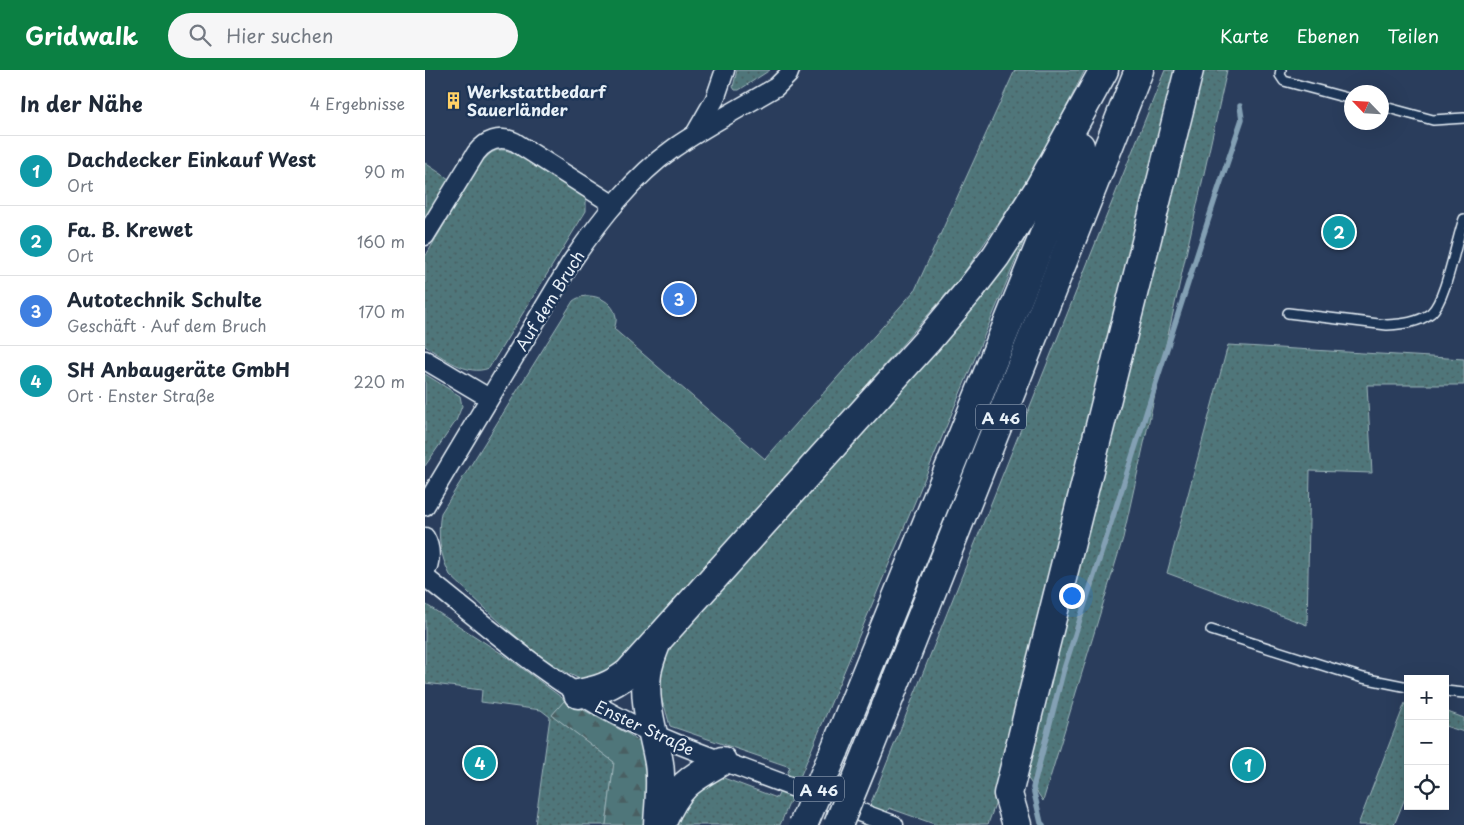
<!DOCTYPE html>
<html lang="de">
<meta charset="utf-8">
<style>
body{margin:0;font-family:"Playpen Sans",sans-serif;background:#f6f6f7;color:#1f2937}
.controls{position:absolute;right:15px;bottom:15px;display:grid;overflow:hidden;border-radius:0px;box-shadow:0 5px 20px #0002}
.controls button{width:45px;height:45px;display:grid;place-items:center;padding:0;border:0;border-bottom:1px solid #e0e1e3;background:#fff;color:#1f2937;font:25px sans-serif}
.compass{position:absolute;left:919px;top:15px;width:45px;height:45px;border-radius:50%;background:#fff;box-shadow:0 5px 20px #0002;rotate:295deg}
.you{position:absolute;left:646px;top:525px;width:18px;height:18px;margin:-12px;border:4px solid #fff;border-radius:50%;background:#1a73e8;box-shadow:0 0 0 8px #1a73e833}
.badge{display:grid;place-items:center;width:32px;height:32px;border-radius:50%;background:#0b8043;color:#fff;font-size:16px;font-weight:700}
.pin{position:absolute;translate:-50% -50%;border:2px solid #fff;box-shadow:0 1px 5px #0006}
.list{margin:0;padding:0;list-style:none}
h2{display:flex;justify-content:space-between;align-items:center;height:65px;margin:0;padding:0 20px;font-size:21px}
h2 small{font-size:16px;font-weight:400;color:#747a83}
.list li{display:grid;grid-template-columns:32px 1fr auto;gap:15px;align-items:center;box-sizing:border-box;height:70px;padding:0 20px;border-top:1px solid #e0e1e3}
.list b{display:block;font-size:19px;white-space:nowrap}
.list p{margin:0;font-size:16px;white-space:nowrap;color:#747a83}
.list em{font-size:16px;font-style:normal;color:#747a83}
.icon{flex:none;width:28px;height:28px;fill:none;stroke:currentColor;stroke-width:2;stroke-linecap:round;stroke-linejoin:round}
.map{position:relative;flex:none;width:1039px;height:755px;overflow:hidden}
header{display:flex;align-items:center;gap:30px;box-sizing:border-box;height:70px;padding:0 25px;background:#0b8043;color:#fff}
header strong{font-size:24px}
nav{display:flex;gap:28px;margin-inline-start:auto;font-size:18px}
.search{width:350px;height:45px;background:#f6f6f7;display:flex;align-items:center;gap:12px;box-sizing:border-box;padding:0 18px;border-radius:28px;color:#747a83;font-size:19px}
main{display:flex}
aside{flex:1;background:#fff}
.map>svg:first-child{display:block}
</style>
<header>
<strong>Gridwalk</strong>
<div class="search"><svg class="icon" aria-label="search" viewBox="0 0 24 24"><circle cx="10" cy="10" r="6"/><path d="M15 15l6 6"/></svg>Hier suchen</div>
<nav><a>Karte</a><a>Ebenen</a><a>Teilen</a></nav>
</header>
<main>
<aside>
<h2>In der Nähe<small>4 Ergebnisse</small></h2>
<ul class="list">
<li><span class="badge" style="background:#0f9aa8">1</span><div><b>Dachdecker Einkauf West</b><p>Ort</p></div><em>90 m</em></li>
<li><span class="badge" style="background:#0f9aa8">2</span><div><b>Fa. B. Krewet</b><p>Ort</p></div><em>160 m</em></li>
<li><span class="badge" style="background:#3f7fe0">3</span><div><b>Autotechnik Schulte</b><p>Geschäft · Auf dem Bruch</p></div><em>170 m</em></li>
<li><span class="badge" style="background:#0f9aa8">4</span><div><b>SH Anbaugeräte GmbH</b><p>Ort · Enster Straße</p></div><em>220 m</em></li>
</ul>
</aside>
<div class="map">
<svg width="1039" height="755" viewBox="0 0 1039 755">
<defs>
<pattern id="grass-dots" width="8" height="8" patternUnits="userSpaceOnUse" patternTransform="scale(1.25)"><rect width="8" height="8" fill="#4f767a"/><path d="M2 2h.1M6 6h.1" fill="none" stroke="#4a5f62" stroke-width="1.8" stroke-linecap="round"/></pattern>
<pattern id="forest-firs" width="22" height="20" patternUnits="userSpaceOnUse" patternTransform="scale(1.25)"><rect width="22" height="20" fill="#4f767a"/><path d="M5 1l3.5 6h-7zM16 11l3.5 6h-7z" fill="#4a5f62"/></pattern>
</defs>
<rect width="100%" height="100%" fill="#2a3d5c"/>
<filter id="ink" filterUnits="userSpaceOnUse"><feTurbulence type="fractalNoise" baseFrequency=".02" numOctaves="2"/><feDisplacementMap in="SourceGraphic" scale="10" xChannelSelector="R" yChannelSelector="G"/><feConvolveMatrix kernelMatrix="1 2 1 2 8 2 1 2 1" color-interpolation-filters="sRGB"/></filter>
<g filter="url(#ink)">
<g fill="url(#grass-dots)" stroke="#9cb4b9">
<path d="M312,0H345L314,20H310L308,17Z"/>
<path d="M590,0H660L616,87L583,139L536,207L198,595L160,611C112,593 63,540 25,505C15,485 12,465 16,443L148,231C162,220 188,228 191,247C192,250 190,256 189,259L340,389L490,220Z"/>
<path d="M740,0H755L571,732L563,754L512,755L464,738L456,755H437Z"/>
<path d="M775,0H802L698,468L618,731L598,701Z"/>
<path d="M72,80H80L101,87L158,125L161,130V141L64,298C42,307 18,287 0,276V187L56,92L66,83Z"/>
<path d="M0,93L24,109L0,149Z"/>
<path d="M610,144L355,755H247L264,721L296,707L352,728L365,697L245,656L240,638L231,619L235,596L245,572Z"/>
<path d="M803,275L1039,289V315H942L947,403L885,401L882,555L742,503Z"/>
<path d="M0,304L35,326L37,336L31,351L0,396Z"/>
<path d="M0,534L82,587L140,630L127,645L189,692L181,755H110L125,647L116,640L56,632L57,620L0,613Z"/>
<path d="M980,633L983,634V721L969,755H933Z"/>
<path d="M1020,641L1039,648V662L1020,656Z"/>
</g>
<path fill="url(#forest-firs)" stroke="#9cb4b9" d="M140,630L205,665L220,677L227,697L222,755H181L189,692L127,645Z"/>
<g fill="none" stroke-linecap="round" stroke-linejoin="round">
<path stroke="#83a0b4" stroke-width="5.5" d="M618,755L616,753L608,718L638,602L790,129L817,49L815,36"/>
<defs>
<g id="service">
<path d="M856,0L855,5L859,11L926,29"/>
<path d="M956,36L1008,50L1039,48"/>
<path d="M863,243L962,255C977,254 993,253 1006,243C1021,230 1031,171 1039,149"/>
<path d="M786,560L938,608L983,617"/>
<path d="M1020,621L1039,623"/>
</g>
<g id="minor">
<path d="M270,64L290,29L300,0"/>
<path d="M0,166L51,83C61,70 74,65 90,72L189,135"/>
<path d="M0,290L64,328"/>
<path d="M0,436L147,191C175,150 208,107 249,78C281,56 317,37 351,17L363,5L365,0"/>
<path d="M0,467C7,479 6,492 0,503"/>
<path d="M0,507C61,555 121,609 190,645C231,667 275,683 319,699C369,718 419,736 469,755"/>
</g>
<g id="motorway">
<path d="M231,574C227,584 223,594 222,604C218,634 229,663 234,693C237,714 234,734 233,755"/>
<path d="M153,624C174,620 186,616 203,603L502,271L544,221L571,186L613,120L679,0"/>
<path d="M409,682L655,76"/>
<path d="M438,694L714,0"/>
<path d="M237,752C253,716 263,710 297,691"/>
<path d="M592,755L583,724L764,0"/>
</g>
</defs>
<use href="#service" stroke="#e8f1f8" stroke-width="12"/>
<use href="#minor" stroke="#e8f1f8" stroke-width="21"/>
<use href="#motorway" stroke="#e8f1f8" stroke-width="31"/>
<use href="#service" stroke="#1d3557" stroke-width="9"/>
<use href="#minor" stroke="#1d3557" stroke-width="18"/>
<use href="#motorway" stroke="#1d3557" stroke-width="28"/>
<defs>
<g id="motorway-bridge">
<path d="M378,755L409,682"/>
<path d="M413,755L438,694"/>
</g>
</defs>
<use href="#motorway-bridge" stroke="#e8f1f8" stroke-width="31" stroke-linecap="butt"/>
<use href="#motorway-bridge" stroke="#1d3557" stroke-width="28"/>
</g>
</g>
<defs>
<symbol id="building-bare" viewBox="-9 -9 18 18"><path d="M-4-6H4V6H1V3H-1V6H-4ZM-2.5-4.3h1.7v1.8h-1.7ZM.8-4.3h1.7v1.8H.8ZM-2.5-1h1.7V.8h-1.7ZM.8-1h1.7V.8H.8Z" fill="#ffd166" stroke="#1d3557" stroke-width="2.5" paint-order="stroke"/></symbol>
</defs>
<g fill-rule="evenodd">
<use href="#building-bare" x="16" y="18" width="25" height="25"/>
</g>
<g text-anchor="middle" dominant-baseline="central" stroke-width="5" stroke-linejoin="round" paint-order="stroke">
<g fill="#1d3557" stroke="#abb9c8" stroke-width="1">
<rect x="551" y="334.5" width="50" height="25" rx="4"/>
<rect x="369" y="706.5" width="50" height="25" rx="4"/>
</g>
<g font-size="15" font-weight="bold" fill="#e8f1f8">
<text x="576" y="347">A 46</text>
<text x="394" y="719">A 46</text>
</g>
<g font-size="16" font-weight="bold" fill="#e8f1f8" stroke="#1d3557" text-anchor="start">
<text x="42" y="21">Werkstattbedarf<tspan x="42" dy="18">Sauerländer</tspan></text>
</g>
<g font-size="16" fill="#e8f1f8" stroke="#1d3557">
<text transform="translate(124 230) rotate(-58)">Auf dem Bruch</text>
<text transform="translate(220 657) rotate(25)">Enster Straße</text>
</g>
</g>
</svg>
<div class="controls">
<button>+</button>
<button>−</button>
<button><svg class="icon" aria-label="locate" viewBox="0 0 24 24"><circle cx="12" cy="12" r="6"/><path d="M12 2v4M12 18v4M2 12h4M18 12h4"/></svg></button>
</div>
<svg class="compass" viewBox="-18 -18 36 36"><path d="M0-13l5 13h-10z" fill="#e53935"/><path d="M0 13l5-13h-10z" fill="#747a83"/></svg>
<div class="you"></div>
<div class="pin badge" style="left:823px;top:695px;background:#0f9aa8">1</div>
<div class="pin badge" style="left:914px;top:162px;background:#0f9aa8">2</div>
<div class="pin badge" style="left:254px;top:229px;background:#3f7fe0">3</div>
<div class="pin badge" style="left:55px;top:693px;background:#0f9aa8">4</div>
</div>
</main>
